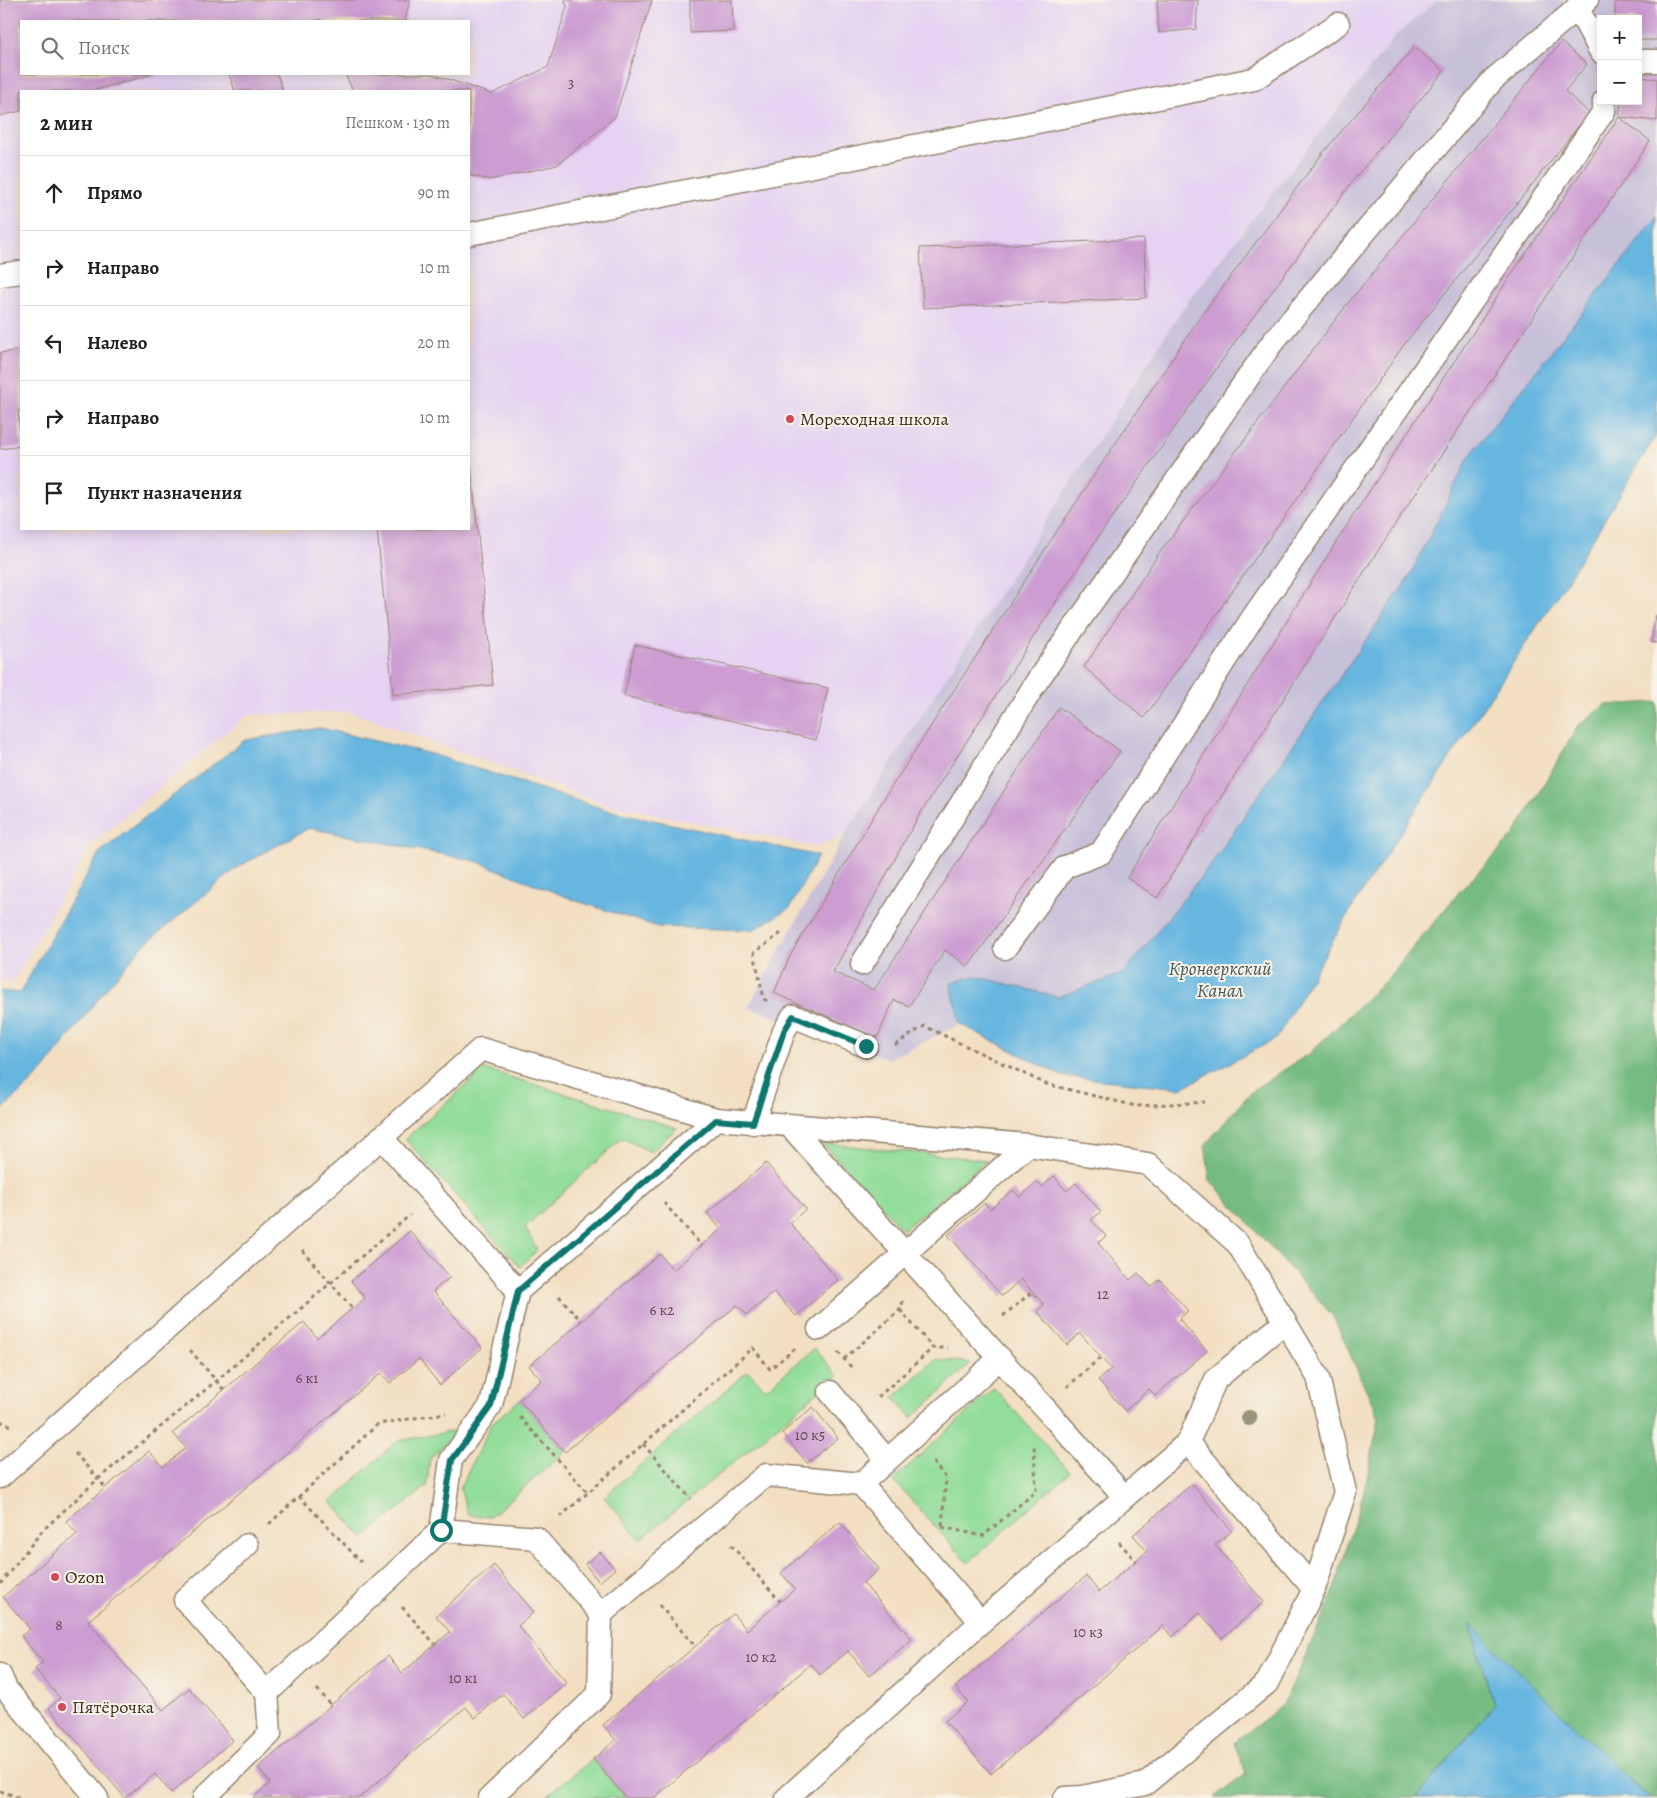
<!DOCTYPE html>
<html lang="ru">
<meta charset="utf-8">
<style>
body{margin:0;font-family:Alegreya,serif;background:#f2f2f2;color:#222}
.controls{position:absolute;right:15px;top:15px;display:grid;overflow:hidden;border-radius:0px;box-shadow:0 2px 12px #0003}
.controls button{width:45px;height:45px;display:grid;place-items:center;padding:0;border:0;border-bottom:1px solid #e0e0e0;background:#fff;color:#222;font:25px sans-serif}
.stop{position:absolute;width:15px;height:15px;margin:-11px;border:4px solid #0f766e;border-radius:50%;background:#fff}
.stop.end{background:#0f766e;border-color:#fff;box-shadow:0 1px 5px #0008}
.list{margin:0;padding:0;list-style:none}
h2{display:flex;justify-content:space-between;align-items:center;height:65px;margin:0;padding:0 20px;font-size:21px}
h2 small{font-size:16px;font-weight:400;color:#767676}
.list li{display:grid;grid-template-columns:32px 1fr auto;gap:15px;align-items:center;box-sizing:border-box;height:75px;padding:0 20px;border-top:1px solid #e0e0e0}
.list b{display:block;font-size:19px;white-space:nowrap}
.list em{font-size:16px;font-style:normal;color:#767676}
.icon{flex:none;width:28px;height:28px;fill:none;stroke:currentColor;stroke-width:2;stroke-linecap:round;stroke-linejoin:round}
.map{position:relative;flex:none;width:1657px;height:1798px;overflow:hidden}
.search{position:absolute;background:#fff;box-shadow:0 2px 12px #0003;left:20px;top:20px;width:450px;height:55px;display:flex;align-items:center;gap:12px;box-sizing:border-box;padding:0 18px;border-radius:0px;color:#767676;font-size:19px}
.panel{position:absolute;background:#fff;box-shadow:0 2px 12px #0003;left:20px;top:90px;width:450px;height:440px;border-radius:0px}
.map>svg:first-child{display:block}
</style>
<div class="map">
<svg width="1657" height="1798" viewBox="0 0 1657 1798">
<rect width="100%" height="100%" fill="#f7f3e8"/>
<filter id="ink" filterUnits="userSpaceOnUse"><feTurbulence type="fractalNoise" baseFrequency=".02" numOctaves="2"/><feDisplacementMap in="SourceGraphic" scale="10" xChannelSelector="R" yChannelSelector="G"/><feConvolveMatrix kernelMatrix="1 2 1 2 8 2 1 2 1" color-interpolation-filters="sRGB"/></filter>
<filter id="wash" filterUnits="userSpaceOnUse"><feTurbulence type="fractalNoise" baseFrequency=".0096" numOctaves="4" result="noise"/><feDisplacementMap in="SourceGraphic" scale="20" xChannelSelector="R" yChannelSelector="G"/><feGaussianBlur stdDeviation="1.12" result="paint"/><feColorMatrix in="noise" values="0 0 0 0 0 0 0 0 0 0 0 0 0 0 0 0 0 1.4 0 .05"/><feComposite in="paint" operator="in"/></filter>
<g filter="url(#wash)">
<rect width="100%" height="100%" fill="#f2dfc2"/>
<path fill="#e5d3f1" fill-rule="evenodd" d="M0,0H1438L1396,35L1183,308L846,833L816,847L603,803L350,712L248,715L91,844L13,982L0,980ZM21,21H469V74H21ZM21,91H469V529H21Z"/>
<path fill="#c7c0d9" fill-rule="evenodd" d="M1438,0H1657V217L1469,457L1410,576L1212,863L1124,973L1058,997L975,976L951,983L960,1024L889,1059L748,1007L846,833L1183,308L1396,35ZM1601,19H1638V101H1601Z"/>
<g fill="#93dd9a" stroke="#67845c">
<path d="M484,1069L677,1128L651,1152L622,1138L525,1227L537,1250L520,1267L405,1139Z"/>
<path d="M822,1143L987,1160L903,1230Z"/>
<path d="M815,1348L838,1376L640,1540L604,1497L748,1371L766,1389Z"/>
<path d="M936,1359L971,1363L912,1418L894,1397Z"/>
<path d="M994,1388L1070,1472L968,1563L893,1480Z"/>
<path d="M519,1400L565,1452L490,1517L468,1515L460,1488L492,1423Z"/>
<path d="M461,1430L430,1458L427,1486L364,1538L331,1502L397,1441Z"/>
<path d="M593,1759L626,1798H544Z"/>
</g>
<path fill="#76bc82" stroke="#587350" d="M1657,702V1798H1650L1631,1782L1470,1625L1494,1705L1416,1798H1214L1246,1774L1234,1743L1283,1705L1331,1599L1366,1484L1379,1418L1333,1316L1210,1180L1205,1145L1253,1090L1310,1053L1387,979L1461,890L1514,835L1578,726L1605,705Z"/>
<g fill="#66b6e0" stroke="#50707f">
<path d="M1657,217V434L1567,581L1356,901L1276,1039L1182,1088L1062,1076L960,1024L951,983L975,976L1058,997L1124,973L1212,863L1410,576L1469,457Z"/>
<path d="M320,728L431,754L607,810L818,856L790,908L753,930L658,927L577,901L476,861L309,828L238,867L144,945L105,990L42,1072L0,1112V991L20,993L99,853L245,740Z"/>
<path d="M1470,1624L1631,1782L1650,1798H1416L1494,1705Z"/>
</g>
<g id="blocks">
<g fill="#cc9cd2">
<path d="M0,0H410L405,19L406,21H321L320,19L314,21H21V74H154L92,91H21V111L0,116Z"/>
<path d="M565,0H652L615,117L557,165L490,180L469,175V91H353L345,74H432L492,94L548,67L567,7Z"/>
<path d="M690,0H732L733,31L690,33Z"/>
<path d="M1157,0H1198L1196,29L1159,33Z"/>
<path d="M1615,2H1657V40H1638V19H1615Z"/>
<path d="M1561,42L1587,64L1565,91L1589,113L1403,346L1144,718L1084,667L1157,556L1348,303Z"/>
<path d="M1414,47L1444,71L1355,178L1235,342L1090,549L918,817L833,972L874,990L1059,707L1120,751L968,967L945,950L909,1006L894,1000L877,1038L774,993L791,954L885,797L1057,531L1198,320L1322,154Z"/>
<path d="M229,74H277L283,91H235Z"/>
<path d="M1638,77L1657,79V121L1619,117L1621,101H1638Z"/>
<path d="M1619,117L1650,141L1375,555L1157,898L1127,878L1338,539L1509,278Z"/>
<path d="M1144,239L1146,298L923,308L920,248Z"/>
<path d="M21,350V411H18L21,446L0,449V353Z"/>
<path d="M469,455H470L493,685L393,695L377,529H469Z"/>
<path d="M1656,615H1657V643L1651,642Z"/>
<path d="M635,645L828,688L816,740L624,696Z"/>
<path d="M766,1163L806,1209L790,1223L838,1280L796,1316L774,1292L747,1315L737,1305L565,1452L519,1400L542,1380L529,1366L660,1254L673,1270L721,1229L707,1213Z"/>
<path d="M1054,1176L1066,1191L1076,1183L1101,1212L1091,1220L1106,1236L1098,1243L1130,1280L1138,1273L1151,1287L1160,1279L1188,1311L1179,1319L1207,1351L1155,1396L1149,1389L1125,1411L1098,1380L1111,1369L1080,1333L1067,1345L1037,1311L1044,1305L1021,1279L1002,1296L948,1235L985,1203L990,1209L1013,1190L1020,1197L1037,1182L1042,1187Z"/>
<path d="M410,1231L450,1277L433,1291L482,1348L440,1385L419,1359L390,1383L381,1373L88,1621L163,1710L189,1688L233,1740L171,1793L155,1774L125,1798L49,1708L60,1698L35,1669L43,1662L21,1636L30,1629L3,1597L77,1534L66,1521L149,1451L163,1467L186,1448L173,1433L304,1322L317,1338L365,1298L351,1281Z"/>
<path d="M813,1407L838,1438L807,1463L782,1433Z"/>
<path d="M1192,1484L1232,1531L1215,1545L1264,1602L1222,1638L1200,1613L1172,1637L1163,1626L991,1774L945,1721L968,1702L955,1687L1086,1576L1099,1592L1136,1561L1147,1551L1133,1535Z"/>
<path d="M840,1522L879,1569L863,1583L912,1639L869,1676L848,1651L820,1675L811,1664L654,1798H626L593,1759L616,1740L603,1725L733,1614L747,1630L795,1589L781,1573Z"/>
<path d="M600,1552L615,1569L599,1582L585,1564Z"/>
<path d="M494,1565L534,1612L518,1626L567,1683L524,1719L503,1694L475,1718L466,1707L359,1798H253L270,1783L258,1768L388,1656L402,1673L450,1632L436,1616Z"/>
</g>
</g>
</g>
<g filter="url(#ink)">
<use href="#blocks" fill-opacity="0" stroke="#968470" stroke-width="1"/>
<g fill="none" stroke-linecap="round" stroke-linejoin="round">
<defs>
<g id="service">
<path d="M1577,7L1601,52"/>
<path d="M1638,61H1657"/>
<path d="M469,234L1254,79L1338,24"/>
<path d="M0,275L21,272"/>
<path d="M1005,948L1065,867L1101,853L1253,617L1604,111V101"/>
<path d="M862,964L1037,681L1272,343L1493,80L1587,0"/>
<path d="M753,1123L784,1031L793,1016L866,1046"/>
<path d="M790,1126L1124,1496"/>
<path d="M381,1137L518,1291L491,1405L451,1460L441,1530"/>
<path d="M518,1291L716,1119"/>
<path d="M819,1329L1028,1145"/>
<path d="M830,1392L887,1460"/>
<path d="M1188,1442L1314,1589"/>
<path d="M0,1477L481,1049L716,1119L1028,1145L1148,1164L1238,1244L1318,1377L1345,1492L1314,1589L1267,1683L1145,1784L1082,1797L1065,1798"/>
<path d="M861,1484L1000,1358"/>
<path d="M601,1614L766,1475L861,1484L981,1622"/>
<path d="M0,1675L6,1689L97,1798"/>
<path d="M267,1693L441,1530L536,1538L601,1614L599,1694L490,1798"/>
<path d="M204,1798L270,1734L267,1693L185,1600L247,1545"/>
<path d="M787,1798L981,1622L1188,1442L1216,1379L1285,1322"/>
</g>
</defs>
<use href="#service" stroke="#968470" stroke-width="25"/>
<g stroke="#968470" stroke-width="3" stroke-dasharray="4 4" stroke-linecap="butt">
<path d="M767,1001L764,999L754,953L784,931"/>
<path d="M895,1045L924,1026L1046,1084L1136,1106L1205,1102"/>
<path d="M664,1203L702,1246"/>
<path d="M302,1250L352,1308"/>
<path d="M559,1296L581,1321"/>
<path d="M900,1310L933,1348"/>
<path d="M1003,1316L1032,1292"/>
<path d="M190,1350L224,1390"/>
<path d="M838,1352L852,1368"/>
<path d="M844,1359L900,1310L904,1298"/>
<path d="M1067,1387L1101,1357"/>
<path d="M878,1397L933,1348H948"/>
<path d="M520,1417L588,1493"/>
<path d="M0,1421L11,1426"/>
<path d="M643,1444L691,1499"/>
<path d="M75,1453L106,1488"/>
<path d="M933,1462L946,1478L942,1526"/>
<path d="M299,1496L361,1562"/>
<path d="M560,1517L753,1348L770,1369L797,1347"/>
<path d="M269,1524L378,1424L446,1413"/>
<path d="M942,1527L983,1536L1036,1491L1034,1443"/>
<path d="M1119,1542L1136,1561"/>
<path d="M731,1545L780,1601"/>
<path d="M0,1584L42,1531L98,1479L216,1381L410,1215"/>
<path d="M659,1605L695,1646"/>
<path d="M402,1607L435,1644"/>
<path d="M317,1689L331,1705"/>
<path d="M0,1791L21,1798"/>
</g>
<use href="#service" stroke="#fff" stroke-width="22"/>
</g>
<circle fill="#999479" cx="1249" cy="1418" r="8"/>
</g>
<g fill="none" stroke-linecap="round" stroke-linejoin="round" filter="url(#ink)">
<path stroke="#0f766e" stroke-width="6" d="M441,1530L452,1460L491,1406L518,1291L716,1120L753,1123L784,1031L793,1016L866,1046"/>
</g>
<g fill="#d1495b" stroke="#f7f3e8" stroke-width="2">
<circle cx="790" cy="419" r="5"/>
<circle cx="55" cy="1577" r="5"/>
<circle cx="62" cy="1707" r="5"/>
</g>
<g text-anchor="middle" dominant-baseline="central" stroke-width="4" stroke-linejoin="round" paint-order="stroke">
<g font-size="15" fill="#5f464b">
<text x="571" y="83">3</text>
<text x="1103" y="1294">12</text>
<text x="662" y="1310">6 к2</text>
<text x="307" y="1378">6 к1</text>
<text x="810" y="1435">10 к5</text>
<text x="59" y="1625">8</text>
<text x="1088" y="1632">10 к3</text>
<text x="761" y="1657">10 к2</text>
<text x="463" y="1678">10 к1</text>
</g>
<g font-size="18" fill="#3b2a1e" stroke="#f7f3e8" text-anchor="start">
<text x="800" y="419">Мореходная школа</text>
<text x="65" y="1577">Ozon</text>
<text x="72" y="1707">Пятёрочка</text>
</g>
<g font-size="19" font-style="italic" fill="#485458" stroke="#f7f3e8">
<text x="1220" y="969">Кронверкский<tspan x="1220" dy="22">Канал</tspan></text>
</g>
</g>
</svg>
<div class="controls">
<button>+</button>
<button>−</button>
</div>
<div class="stop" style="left:441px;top:1530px"></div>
<div class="stop end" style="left:866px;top:1046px"></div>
<div class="search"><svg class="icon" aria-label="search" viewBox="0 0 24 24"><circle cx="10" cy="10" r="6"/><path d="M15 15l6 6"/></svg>Поиск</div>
<section class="panel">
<h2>2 мин<small>Пешком · 130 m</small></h2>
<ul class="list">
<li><svg class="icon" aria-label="ahead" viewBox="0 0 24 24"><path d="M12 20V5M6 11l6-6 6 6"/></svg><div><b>Прямо</b></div><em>90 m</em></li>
<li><svg class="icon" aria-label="right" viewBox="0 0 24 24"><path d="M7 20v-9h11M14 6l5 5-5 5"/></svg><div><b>Направо</b></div><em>10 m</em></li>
<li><svg class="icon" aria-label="left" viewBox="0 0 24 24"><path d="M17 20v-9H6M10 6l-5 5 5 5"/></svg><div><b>Налево</b></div><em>20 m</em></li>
<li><svg class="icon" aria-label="right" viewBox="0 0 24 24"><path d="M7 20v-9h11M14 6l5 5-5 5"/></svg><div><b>Направо</b></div><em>10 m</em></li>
<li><svg class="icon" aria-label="arrive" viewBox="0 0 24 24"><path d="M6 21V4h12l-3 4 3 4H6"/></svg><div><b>Пункт назначения</b></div></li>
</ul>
</section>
</div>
